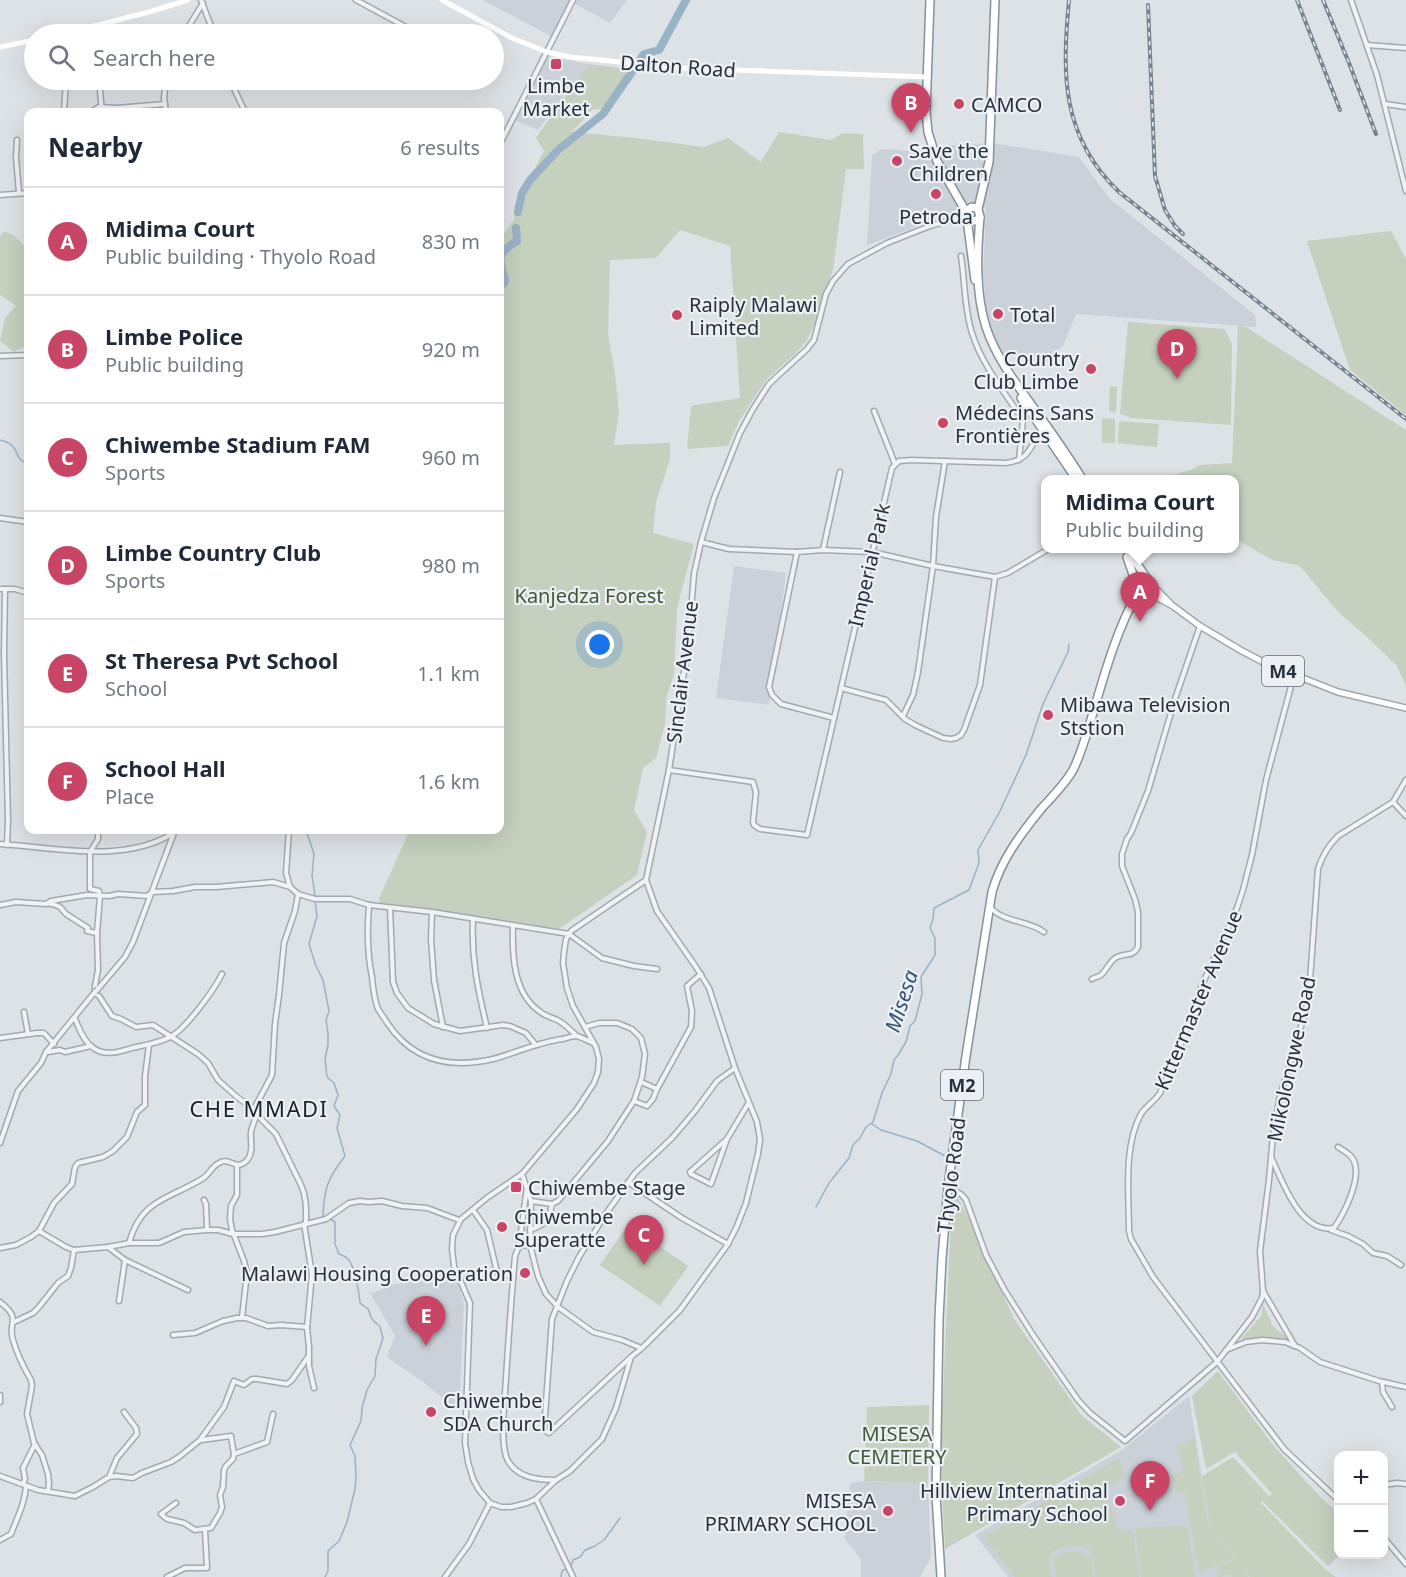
<!DOCTYPE html>
<meta charset="utf-8">
<style>
body{margin:0;font-family:"Noto Sans",sans-serif;background:#f2f2f3;color:#1f2937}
.controls{position:absolute;right:18px;bottom:18px;display:grid;overflow:hidden;border-radius:12px;box-shadow:0 6px 24px #0002}
.controls button{width:54px;height:54px;display:grid;place-items:center;padding:0;border:0;border-bottom:2px solid #e0e1e3;background:#fff;color:#1f2937;font:30px sans-serif}
.you{position:absolute;left:600px;top:645px;width:21px;height:21px;margin:-15px;border:4px solid #fff;border-radius:50%;background:#1a73e8;box-shadow:0 0 0 9px #1a73e833}
.badge{display:grid;place-items:center;width:39px;height:39px;border-radius:50%;background:#c94566;color:#fff;font-size:20px;font-weight:700}
.pin{position:absolute;translate:-50% -50px;filter:drop-shadow(0 2px 3px #0008)}
.pin::after{content:'';position:absolute;top:32px;width:21px;height:18px;background:inherit;clip-path:polygon(0 0,100% 0,50% 100%)}
.popup{position:absolute;left:1041px;top:475px;width:198px;height:78px;box-sizing:border-box;display:grid;place-content:center;border-radius:12px;background:#fff;filter:drop-shadow(0 2px 4px #0005);font-size:20px;white-space:nowrap;color:#747a83}
.popup b{font-size:22px;color:#1f2937}
.popup::after{content:'';position:absolute;left:50%;top:100%;margin-left:-12px;border:12px solid transparent;border-top-color:#fff}
.list{margin:0;padding:0;list-style:none}
h2{display:flex;justify-content:space-between;align-items:center;height:78px;margin:0;padding:0 24px;font-size:26px}
h2 small{font-size:20px;font-weight:400;color:#747a83}
.list li{display:grid;grid-template-columns:39px 1fr auto;gap:18px;align-items:center;box-sizing:border-box;height:108px;padding:0 24px;border-top:2px solid #e0e1e3}
.list b{display:block;font-size:22px;white-space:nowrap}
.list p{margin:0;font-size:20px;white-space:nowrap;color:#747a83}
.list em{font-size:20px;font-style:normal;color:#747a83}
.icon{flex:none;width:33px;height:33px;fill:none;stroke:currentColor;stroke-width:2;stroke-linecap:round;stroke-linejoin:round}
.map{position:relative;flex:none;width:1406px;height:1577px;overflow:hidden}
.search{position:absolute;background:#fff;box-shadow:0 6px 24px #0002;left:24px;top:24px;width:480px;height:66px;display:flex;align-items:center;gap:15px;box-sizing:border-box;padding:0 21px;border-radius:33px;color:#747a83;font-size:22px}
.panel{position:absolute;background:#fff;box-shadow:0 6px 24px #0002;left:24px;top:108px;width:480px;height:726px;border-radius:12px}
.map>svg:first-child{display:block}
</style>
<div class="map">
<svg width="1406" height="1577" viewBox="0 0 1406 1577">
<rect width="100%" height="100%" fill="#dde2e6"/>
<g fill="#cbd1d8">
<path d="M482,0H570L551,36Z"/>
<path d="M577,0H627L610,23L575,4Z"/>
<path d="M547,56L588,64L538,130L516,121Z"/>
<path d="M992,143L1079,157L1109,198L1255,315L1256,327L1076,314L1063,346L1049,357L998,354L986,308L983,274L986,208L972,204L934,220L867,245L872,155L881,149L923,152L938,146Z"/>
<path d="M734,566L786,573L769,705L716,698Z"/>
<path d="M454,1270L464,1304L459,1411L423,1382L387,1357L395,1336L371,1294L391,1285L424,1279Z"/>
<path d="M1189,1396L1210,1526L1250,1577H1008L975,1535L1122,1450Z"/>
<path d="M864,1481L928,1483L931,1557L920,1577H861V1559L845,1539L850,1483Z"/>
</g>
<g fill="#c5d0be">
<path d="M588,64L639,70L610,109H593L572,132L635,138L704,147L728,138L761,162L779,132L831,140L843,133L863,134L864,169H846L833,270L823,297L816,321L807,340L797,352L766,380L739,421L728,446L687,449L691,406L740,398L730,246L680,230L656,258L610,260L608,334L615,374L619,412L614,445L670,443V459L656,502L653,533L694,544L677,608L674,674L666,699L665,724L656,758L643,768L634,810L647,832L637,875L559,929L380,905L379,898L410,830H500V264L501,262C494,243 503,234 514,220V207L544,151L536,138Z"/>
<path d="M4,231L13,235L28,249V329L24,347L14,352L0,341L5,318L16,306L0,295V236Z"/>
<path d="M1391,231L1406,259V415L1350,370L1307,241Z"/>
<path d="M1128,322L1225,329L1232,344L1231,425L1132,418L1120,414Z"/>
<path d="M1238,326L1246,327L1406,430V686L1397,666L1365,635L1339,613L1300,566L1273,560L1235,539L1234,480L1168,479C1176,471 1191,473 1199,465L1232,463Z"/>
<path d="M1110,386L1117,387L1116,413L1109,411Z"/>
<path d="M1102,418L1115,419V443H1102Z"/>
<path d="M1119,421L1159,424L1157,447L1118,443Z"/>
<path d="M952,1197L958,1198L972,1224L1014,1319L1082,1416L1121,1447L945,1549L942,1491V1416Z"/>
<path d="M628,1225L688,1266L660,1306L600,1265Z"/>
<path d="M1263,1304L1273,1326L1291,1341L1276,1338L1241,1339L1261,1316Z"/>
<path d="M1218,1371L1273,1445L1325,1502L1338,1511V1554L1340,1555L1328,1566L1262,1501L1260,1502L1325,1569L1336,1577H1250L1243,1568L1248,1577H1232L1231,1574L1219,1577L1216,1567L1236,1559L1210,1526L1202,1476L1233,1457L1268,1495L1266,1497L1272,1494L1235,1452L1206,1469L1192,1396Z"/>
<path d="M929,1405L928,1483L864,1481L867,1407Z"/>
<path d="M1194,1438L1208,1524L1234,1558L1199,1572L1190,1522L1186,1491L1177,1494L1172,1476L1185,1471L1176,1448Z"/>
<path d="M1119,1458L1126,1477L1103,1488L1119,1530L1133,1531L1139,1577H1095L1092,1550C1078,1544 1067,1546 1054,1550L1049,1560L1052,1577H1015L984,1537Z"/>
<path d="M1188,1526L1195,1577H1142L1135,1528Z"/>
<path d="M1069,1551H1076L1090,1556L1092,1560L1094,1577H1056L1054,1557Z"/>
</g>
<g fill="none" stroke-linecap="round" stroke-linejoin="round">
<g stroke="#99b3c6" stroke-width="1.5">
<path d="M0,440C3,441 8,442 10,444C20,451 14,460 28,463"/>
<path d="M306,830L314,854L312,875L315,896"/>
<path d="M315,901L317,916L309,944L316,966L323,980L329,1011L326,1020L328,1033V1045L325,1059L327,1077L334,1083L338,1095L334,1106L340,1115L337,1128L345,1156C328,1178 324,1188 323,1216L326,1217"/>
<path d="M872,1124L881,1130L917,1141L947,1157"/>
<path d="M816,1207L829,1183L849,1158L853,1145L860,1138L866,1127L873,1122L882,1093L891,1074L894,1060L898,1055L906,1042L910,1026L915,1021L922,994L921,977L935,955V938L930,928L933,919L934,908L969,890L979,863L978,850L999,813L1026,755L1043,704L1068,652L1069,644"/>
<path d="M325,1577L328,1571V1551L339,1541L347,1522L355,1489L356,1477L355,1456L350,1445L361,1421L362,1408L367,1390L375,1376L376,1359L383,1338L380,1327L372,1319L368,1309L360,1303C359,1292 355,1267 348,1259C346,1257 342,1255 339,1254L335,1244V1222L330,1219"/>
<path d="M561,1577L562,1571L571,1566L573,1560L580,1557L585,1550L595,1546L604,1540L620,1518"/>
</g>
<g stroke="#99b3c6" stroke-width="8">
<path d="M518,212L522,193L530,180L558,150L603,114L644,54L659,50L686,0"/>
<path d="M500,287L505,282C501,259 493,256 517,241L516,228"/>
</g>
<defs>
<g id="street">
<path d="M201,0L214,34"/>
<path d="M356,0L419,34"/>
<path d="M1351,0L1377,75L1406,191"/>
<path d="M100,34V25"/>
<path d="M184,34L203,3"/>
<path d="M1367,45L1406,48"/>
<path d="M99,80L102,112"/>
<path d="M230,80L245,112"/>
<path d="M1385,104L1406,107"/>
<path d="M64,112L66,80"/>
<path d="M91,112L99,107L117,108L165,104"/>
<path d="M166,112L164,98L166,80"/>
<path d="M17,140L16,157L19,193"/>
<path d="M500,144L573,0"/>
<path d="M0,195L28,193"/>
<path d="M961,256C965,281 964,308 972,333C982,365 1005,393 1023,420L1019,460"/>
<path d="M0,356L28,355"/>
<path d="M874,411L895,464"/>
<path d="M0,518L28,522"/>
<path d="M701,542L729,549L797,552L823,550L872,552L933,566L995,577L1008,573L1050,548"/>
<path d="M823,550L840,472"/>
<path d="M797,552L769,687L772,695L781,704L834,718"/>
<path d="M0,589H15L28,593"/>
<path d="M5,589L4,654L8,820L7,845"/>
<path d="M1294,675L1266,780L1252,855L1243,890L1237,908L1202,985L1183,1039L1160,1093C1155,1101 1146,1106 1141,1114C1123,1146 1129,1196 1129,1231L1131,1239L1153,1277L1284,1449L1338,1500"/>
<path d="M841,688L886,700L905,719L915,725L943,738L951,739L956,738L961,735L964,730L980,685L995,577"/>
<path d="M903,716L913,695L918,672L933,566L936,517L945,461"/>
<path d="M669,770L753,782L756,792L753,822L754,825L760,829L807,835L892,468L899,461L911,460L1006,463C1026,460 1028,453 1037,437L1047,436"/>
<path d="M1393,802L1406,816"/>
<path d="M98,830V839L90,852V889L99,891L100,896L97,933L98,970L95,986V993L99,996L112,1016L121,1019L136,1027L153,1025L198,1054L208,1063L218,1080L237,1097L254,1109L262,1120L276,1134L301,1185C307,1198 306,1210 306,1223"/>
<path d="M289,830L286,873L290,887"/>
<path d="M0,844C56,847 121,864 172,834"/>
<path d="M646,880L657,911L696,967L709,988L735,1068L757,1122L760,1139L758,1154L746,1203L737,1226L728,1244L680,1310L642,1348L631,1357L616,1408L602,1439L570,1471L556,1480L536,1499L527,1503L511,1507H501L490,1503L479,1490L473,1479L468,1462L465,1443L470,1303L454,1266L452,1249L453,1235L461,1219L488,1197L522,1174L577,1109L594,1083L598,1072L599,1059L596,1047L573,1006L567,988L563,963L564,952L566,939L571,931L646,880L669,770L688,646L694,574L701,542L714,498L740,433L753,409L769,384L807,349L814,340L826,294L833,281L848,264L887,243L930,226L965,216"/>
<path d="M50,904H53L60,907L66,914L88,928L87,931L97,933"/>
<path d="M0,905L16,902L46,904L51,901L87,895L109,896L118,894L147,896L153,892L173,891L195,887H216L273,882L290,887L298,894L315,899H350L369,905L432,912L569,934L602,958L634,966L657,969"/>
<path d="M369,905C367,929 367,953 372,977C373,988 374,999 378,1009C381,1014 385,1019 388,1024C413,1061 450,1069 493,1059C516,1053 538,1042 563,1039C567,1038 572,1036 576,1036C582,1037 588,1041 593,1043"/>
<path d="M990,907C1004,923 1028,920 1044,932"/>
<path d="M390,908L393,982L397,993L408,1008L434,1024L460,1031L503,1025L510,1026L526,1033L535,1044"/>
<path d="M432,912L431,939L434,980L443,1027"/>
<path d="M473,919C471,959 478,990 487,1028"/>
<path d="M513,925C512,956 513,995 542,1013C547,1017 554,1018 559,1021C566,1025 571,1031 577,1036"/>
<path d="M1092,979C1095,977 1099,977 1101,975C1107,970 1110,960 1117,957C1126,953 1133,957 1138,947V912L1135,899L1122,866V854L1127,839L1131,833L1148,791L1175,699L1200,626"/>
<path d="M98,989L125,957L133,942L175,830"/>
<path d="M24,1012L28,1034"/>
<path d="M75,1019C79,1028 83,1040 92,1047C104,1057 119,1052 132,1048C145,1045 160,1043 172,1036C187,1027 214,990 222,974"/>
<path d="M0,1038L37,1033H44L54,1044"/>
<path d="M48,1052L60,1050L65,1052L91,1046"/>
<path d="M657,1089L691,1027L692,1011L687,986L701,974"/>
<path d="M634,1101L647,1106L653,1099L657,1089L641,1082"/>
<path d="M254,1109L272,1075L275,1024L279,995L284,943L295,911L298,894"/>
<path d="M727,1139L711,1184L691,1174L690,1172L727,1139L748,1104"/>
<path d="M0,1143L18,1091L41,1063L46,1052L94,993"/>
<path d="M1272,1159C1283,1183 1301,1234 1334,1228C1344,1214 1360,1182 1355,1164C1353,1155 1344,1151 1338,1147"/>
<path d="M237,1165V1195L231,1206L230,1219L232,1230L244,1261L247,1273L242,1317"/>
<path d="M522,1174L531,1201L530,1245L538,1276L546,1294L558,1307L593,1332L622,1340L641,1348"/>
<path d="M628,1182L682,1218L728,1244"/>
<path d="M949,1187L962,1195L966,1200L986,1255L1004,1289L1033,1335L1078,1400L1090,1413L1125,1441L1217,1362L1252,1317L1262,1298L1263,1291L1260,1251L1269,1180L1273,1135L1280,1096L1305,1013L1309,994L1318,869C1322,856 1328,846 1338,836L1393,802L1406,780"/>
<path d="M204,1200L206,1204L207,1229"/>
<path d="M531,1201L552,1204L558,1201L608,1141L634,1101L642,1077L645,1054L641,1038L632,1029L617,1023H599L585,1027"/>
<path d="M473,1210L487,1230L497,1272L502,1275H513"/>
<path d="M304,1224L312,1274L307,1328L309,1347V1366L314,1388"/>
<path d="M530,1230C546,1224 549,1221 552,1204"/>
<path d="M1331,1230L1348,1236L1363,1244L1373,1253L1387,1256L1401,1265"/>
<path d="M39,1231L66,1247L74,1250L108,1247L129,1243H159L184,1232L207,1230H218L233,1234H262L275,1232L326,1219L349,1203L360,1201L368,1202L382,1201L402,1206L427,1208L459,1220"/>
<path d="M129,1243C141,1199 169,1199 202,1179C209,1175 212,1166 219,1163C230,1156 237,1173 248,1159C254,1151 250,1140 251,1132C252,1126 255,1120 257,1114"/>
<path d="M530,1245L519,1246L515,1256C511,1301 508,1347 505,1393C504,1409 500,1447 508,1461C518,1478 538,1480 556,1480"/>
<path d="M519,1246L527,1187"/>
<path d="M108,1247L125,1260L188,1290"/>
<path d="M0,1248L16,1245L31,1237L39,1231L54,1203L72,1184L75,1167L78,1163L103,1157L113,1151L127,1137L137,1112L145,1105V1076L149,1045"/>
<path d="M1263,1291L1295,1346"/>
<path d="M119,1301L125,1260"/>
<path d="M0,1302C23,1320 7,1321 13,1340C17,1354 24,1368 31,1380L32,1386L27,1414L34,1443L42,1455L48,1474L49,1483L48,1491"/>
<path d="M14,1322L33,1313L39,1307L58,1283L68,1276L71,1268L74,1250"/>
<path d="M173,1335L195,1333L223,1321L237,1318H246L268,1326L281,1325L307,1327"/>
<path d="M1226,1350L1246,1342L1262,1340L1285,1342L1300,1348L1320,1362L1379,1381L1406,1387"/>
<path d="M631,1357L549,1433L544,1430L552,1319L567,1281L579,1257L605,1215L635,1173L672,1138L695,1111L717,1081L735,1068"/>
<path d="M1382,1382L1383,1392L1392,1407"/>
<path d="M0,1402V1395"/>
<path d="M201,1440L231,1436L234,1454"/>
<path d="M0,1476L38,1490L75,1496L93,1487L109,1477L117,1458L137,1434L136,1428L124,1412"/>
<path d="M109,1477L116,1476L133,1478L142,1473L171,1462L179,1457L200,1440L224,1407L234,1381L244,1385L252,1379H257L287,1384L292,1380L308,1357"/>
<path d="M23,1484L25,1479L23,1468L35,1444"/>
<path d="M1384,1485L1397,1483L1406,1484"/>
<path d="M536,1499L573,1577"/>
<path d="M176,1503L161,1514L167,1519L184,1523L195,1530L211,1528L220,1513L222,1507L220,1495L223,1487L224,1470L226,1466L233,1459L234,1454L267,1442L273,1414"/>
<path d="M1384,1538L1406,1564"/>
<path d="M0,1540L11,1534C17,1518 25,1503 26,1486"/>
<path d="M167,1577L185,1568H207L205,1530"/>
<path d="M445,1577L469,1544L490,1503"/>
</g>
<g id="primary">
<path d="M1151,584L1170,603"/>
<path d="M1149,595L1158,598L1173,606L1200,626L1242,651L1267,664L1338,692L1406,708"/>
</g>
<g id="highway">
<path d="M930,0L926,112L928,132L937,161L966,212"/>
<path d="M978,209L972,207L967,210L966,216L969,220L976,221L980,217L978,209L989,162L995,0"/>
<path d="M980,217C977,253 975,292 986,327C996,358 1017,385 1036,411C1052,433 1068,456 1083,480"/>
<path d="M967,219L975,280"/>
<path d="M1021,398L1077,480"/>
<path d="M1126,548L1150,583"/>
<path d="M1127,557L1137,586"/>
<circle cx="1145" cy="589" r="8"/>
<path d="M941,1577L936,1495L939,1319L942,1258L948,1187L966,1056L992,892C1001,860 1020,835 1041,809C1052,797 1065,784 1073,770C1082,752 1087,732 1093,713C1105,672 1117,629 1138,592"/>
</g>
</defs>
<use href="#street" stroke="#a3a9b0" stroke-width="7"/>
<use href="#primary" stroke="#9da7b2" stroke-width="8"/>
<use href="#highway" stroke="#85919c" stroke-width="10"/>
<use href="#street" stroke="#f0f2f5" stroke-width="4"/>
<g stroke="#fff" stroke-width="5">
<path d="M442,0L512,38L547,52L570,57L681,68L928,77"/>
<path d="M62,34L149,12L188,0"/>
<path d="M0,47L34,40"/>
</g>
<use href="#primary" stroke="#fff" stroke-width="5"/>
<use href="#highway" stroke="#fff" stroke-width="7"/>
<defs>
<g id="rail">
<path d="M1069,0C1062,75 1061,136 1119,192L1406,419"/>
<path d="M1297,0L1340,110"/>
<path d="M1323,0L1349,63L1376,134"/>
<path d="M1148,5L1155,176L1165,210L1175,226L1183,234"/>
</g>
</defs>
<use href="#rail" stroke="#77838f" stroke-width="4"/>
<use href="#rail" stroke="#ecf0f4" stroke-width="1.5" stroke-dasharray="4.5" stroke-linecap="butt"/>
<defs>
<path id="street-bridge" d="M95,992L98,989"/>
</defs>
<use href="#street-bridge" stroke="#a3a9b0" stroke-width="7" stroke-linecap="butt"/>
<use href="#street-bridge" stroke="#f0f2f5" stroke-width="4"/>
</g>
<g fill="#c94566" stroke="#ecf0f4" stroke-width="2">
<rect x="550" y="58" width="12" height="12" rx="3"/>
<circle cx="959" cy="104" r="6"/>
<circle cx="897" cy="161" r="6"/>
<circle cx="936" cy="194" r="6"/>
<circle cx="998" cy="314" r="6"/>
<circle cx="677" cy="315" r="6"/>
<circle cx="1091" cy="369" r="6"/>
<circle cx="943" cy="423" r="6"/>
<circle cx="1048" cy="715" r="6"/>
<rect x="510" y="1181" width="12" height="12" rx="3"/>
<circle cx="502" cy="1227" r="6"/>
<circle cx="525" cy="1273" r="6"/>
<circle cx="431" cy="1412" r="6"/>
<circle cx="1120" cy="1501" r="6"/>
<circle cx="888" cy="1511" r="6"/>
</g>
<g text-anchor="middle" dominant-baseline="central" stroke-width="4.5" stroke-linejoin="round" paint-order="stroke">
<g fill="#ecf0f4" stroke="#626a73" stroke-width="1.5">
<rect x="1262" y="656" width="42" height="30" rx="4.5"/>
<rect x="941" y="1070" width="42" height="30" rx="4.5"/>
</g>
<g font-size="18" font-weight="bold" fill="#27313c">
<text x="1283" y="671">M4</text>
<text x="962" y="1085">M2</text>
</g>
<g font-size="20" fill="#27313c" stroke="#ecf0f4">
<text transform="translate(678 66) rotate(4)">Dalton Road</text>
<text transform="translate(869 565) rotate(-77)">Imperial Park</text>
<text transform="translate(682 672) rotate(-83)">Sinclair Avenue</text>
<text transform="translate(1198 1000) rotate(-67)">Kittermaster Avenue</text>
<text transform="translate(1291 1059) rotate(-78)">Mikolongwe Road</text>
<text transform="translate(951 1175) rotate(-83)">Thyolo Road</text>
</g>
<g font-size="20" fill="#27313c" stroke="#ecf0f4" text-anchor="start">
<text x="556" y="85" text-anchor="middle">Limbe<tspan x="556" dy="23">Market</tspan></text>
<text x="971" y="104">CAMCO</text>
<text x="909" y="150">Save the<tspan x="909" dy="23">Children</tspan></text>
<text x="936" y="216" text-anchor="middle">Petroda</text>
<text x="689" y="304">Raiply Malawi<tspan x="689" dy="23">Limited</tspan></text>
<text x="1010" y="314">Total</text>
<text x="1079" y="358" text-anchor="end">Country<tspan x="1079" dy="23">Club Limbe</tspan></text>
<text x="955" y="412">Médecins Sans<tspan x="955" dy="23">Frontières</tspan></text>
<text x="1060" y="704">Mibawa Television<tspan x="1060" dy="23">Ststion</tspan></text>
<text x="528" y="1187">Chiwembe Stage</text>
<text x="514" y="1216">Chiwembe<tspan x="514" dy="23">Superatte</tspan></text>
<text x="513" y="1273" text-anchor="end">Malawi Housing Cooperation</text>
<text x="443" y="1400">Chiwembe<tspan x="443" dy="23">SDA Church</tspan></text>
<text x="1108" y="1490" text-anchor="end">Hillview Internatinal<tspan x="1108" dy="23">Primary School</tspan></text>
<text x="876" y="1500" text-anchor="end">MISESA<tspan x="876" dy="23">PRIMARY SCHOOL</tspan></text>
</g>
<g font-size="20" fill="#3f5835" stroke="#ecf0f4">
<text x="589" y="595">Kanjedza Forest</text>
<text x="897" y="1433">MISESA<tspan x="897" dy="23">CEMETERY</tspan></text>
</g>
<g font-size="21" font-style="italic" fill="#33536f" stroke="#ecf0f4">
<text transform="translate(901 1001) rotate(-72)">Misesa</text>
</g>
<g font-size="22" letter-spacing="1.5" fill="#19222d" stroke="#ecf0f4">
<text x="259" y="1108">CHE MMADI</text>
</g>
</g>
</svg>
<div class="controls">
<button>+</button>
<button>−</button>
</div>
<div class="you"></div>
<div class="pin badge" style="left:1140px;top:622px">A</div>
<div class="popup"><b>Midima Court</b>Public building</div>
<div class="pin badge" style="left:911px;top:133px">B</div>
<div class="pin badge" style="left:644px;top:1265px">C</div>
<div class="pin badge" style="left:1177px;top:379px">D</div>
<div class="pin badge" style="left:426px;top:1346px">E</div>
<div class="pin badge" style="left:1150px;top:1511px">F</div>
<div class="search"><svg class="icon" aria-label="search" viewBox="0 0 24 24"><circle cx="10" cy="10" r="6"/><path d="M15 15l6 6"/></svg>Search here</div>
<section class="panel">
<h2>Nearby<small>6 results</small></h2>
<ul class="list">
<li><span class="badge">A</span><div><b>Midima Court</b><p>Public building · Thyolo Road</p></div><em>830 m</em></li>
<li><span class="badge">B</span><div><b>Limbe Police</b><p>Public building</p></div><em>920 m</em></li>
<li><span class="badge">C</span><div><b>Chiwembe Stadium FAM</b><p>Sports</p></div><em>960 m</em></li>
<li><span class="badge">D</span><div><b>Limbe Country Club</b><p>Sports</p></div><em>980 m</em></li>
<li><span class="badge">E</span><div><b>St Theresa Pvt School</b><p>School</p></div><em>1.1 km</em></li>
<li><span class="badge">F</span><div><b>School Hall</b><p>Place</p></div><em>1.6 km</em></li>
</ul>
</section>
</div>
